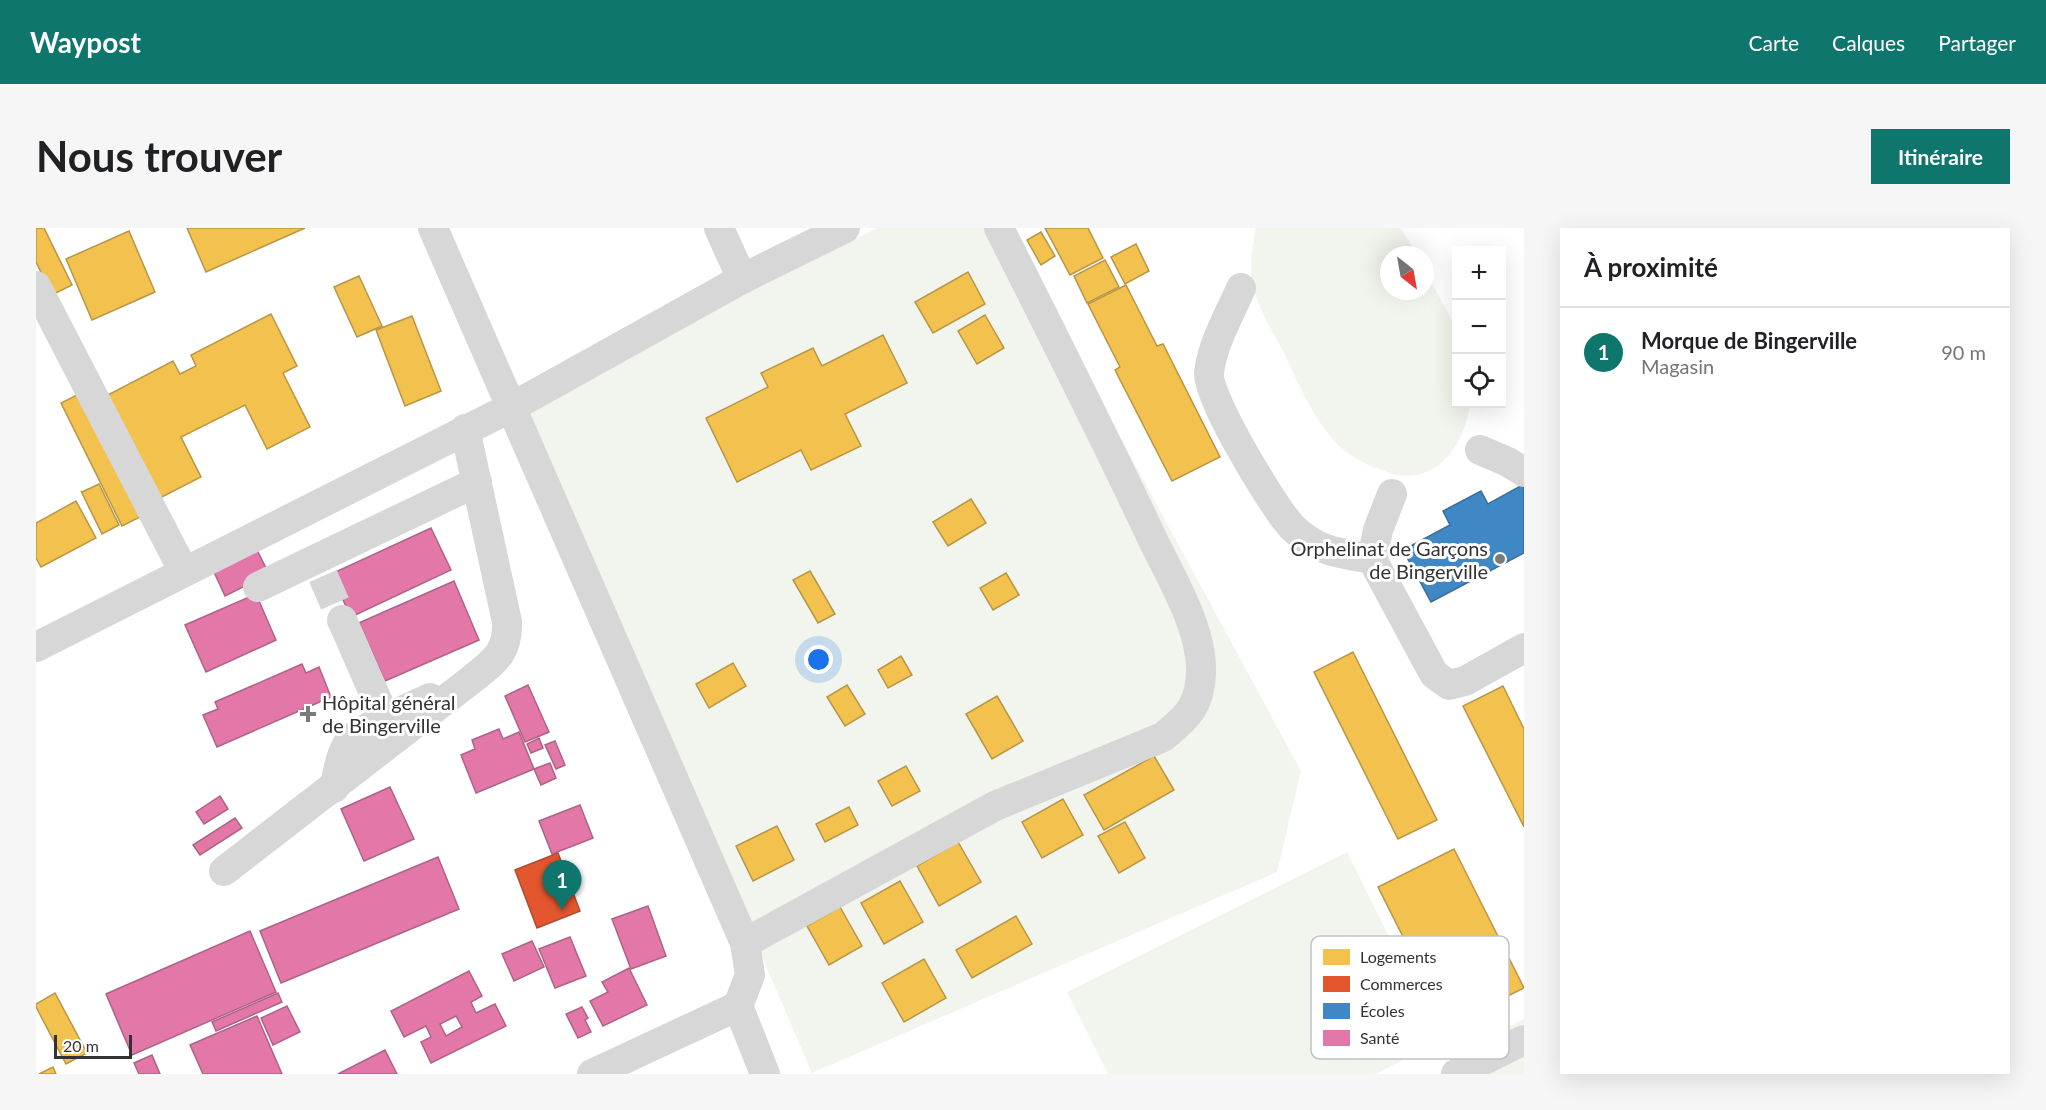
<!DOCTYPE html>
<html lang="fr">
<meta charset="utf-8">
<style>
body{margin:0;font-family:Lato,sans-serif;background:#f6f6f6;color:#202124}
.controls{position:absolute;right:18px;top:18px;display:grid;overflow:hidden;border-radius:0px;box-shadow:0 6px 24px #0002}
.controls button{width:54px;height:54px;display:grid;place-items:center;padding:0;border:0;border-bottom:2px solid #e0e0e0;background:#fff;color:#202124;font:30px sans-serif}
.compass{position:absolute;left:1344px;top:18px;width:54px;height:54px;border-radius:50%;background:#fff;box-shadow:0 6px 24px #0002;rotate:149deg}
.scale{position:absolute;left:18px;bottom:15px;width:78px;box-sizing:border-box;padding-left:6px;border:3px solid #333;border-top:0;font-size:16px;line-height:21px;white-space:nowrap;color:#333;-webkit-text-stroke:4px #fff;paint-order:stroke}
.you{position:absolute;left:783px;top:432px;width:21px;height:21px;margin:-15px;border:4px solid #fff;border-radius:50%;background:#1a73e8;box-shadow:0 0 0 9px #1a73e833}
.badge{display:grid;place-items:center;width:39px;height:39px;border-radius:50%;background:#0f766e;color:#fff;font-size:20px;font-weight:700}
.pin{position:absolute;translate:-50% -50px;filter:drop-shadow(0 2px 3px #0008)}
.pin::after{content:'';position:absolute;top:32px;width:21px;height:18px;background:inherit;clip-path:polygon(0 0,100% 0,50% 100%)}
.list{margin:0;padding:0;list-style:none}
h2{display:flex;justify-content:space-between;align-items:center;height:78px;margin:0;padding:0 24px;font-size:26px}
h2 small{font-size:20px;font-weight:400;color:#757577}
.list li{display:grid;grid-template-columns:39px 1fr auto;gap:18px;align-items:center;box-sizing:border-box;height:90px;padding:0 24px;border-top:2px solid #e0e0e0}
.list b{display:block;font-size:22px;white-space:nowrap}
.list p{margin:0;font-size:20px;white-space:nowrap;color:#757577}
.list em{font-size:20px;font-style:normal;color:#757577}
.icon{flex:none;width:33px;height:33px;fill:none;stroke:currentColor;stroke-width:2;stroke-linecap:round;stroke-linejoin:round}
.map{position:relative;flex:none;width:1488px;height:846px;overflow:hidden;border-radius:0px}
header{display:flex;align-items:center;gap:36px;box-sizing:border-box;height:84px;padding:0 30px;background:#0f766e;color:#fff}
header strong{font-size:28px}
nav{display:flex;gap:33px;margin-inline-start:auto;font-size:21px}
.intro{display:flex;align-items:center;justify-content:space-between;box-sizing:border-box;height:144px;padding:0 36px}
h1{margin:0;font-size:42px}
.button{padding:15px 27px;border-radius:0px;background:#0f766e;color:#fff;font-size:21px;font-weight:700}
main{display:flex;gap:36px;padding:0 36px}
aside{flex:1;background:#fff;border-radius:0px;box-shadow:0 6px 24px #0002}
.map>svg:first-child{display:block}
</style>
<header>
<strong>Waypost</strong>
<nav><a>Carte</a><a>Calques</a><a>Partager</a></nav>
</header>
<div class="intro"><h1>Nous trouver</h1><a class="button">Itinéraire</a></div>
<main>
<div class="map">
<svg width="1488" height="846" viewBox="0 0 1488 846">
<rect width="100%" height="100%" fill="#fff"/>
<g fill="#f1f5ed">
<path d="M842,0H971L1265,543L1241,644L776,845L485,168Z"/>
<path d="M1220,0H1365L1381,27H1353V63H1389V42L1420,100V176H1434C1429,213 1406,253 1362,247C1354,246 1347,242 1340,240C1325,234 1309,225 1298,213C1275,186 1261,153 1246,121C1235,101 1223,81 1217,59C1213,40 1216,19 1220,0Z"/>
<path d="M1311,624L1405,813L1339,846H1072L1031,764Z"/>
<path d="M1488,791V846H1435L1424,823Z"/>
</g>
<g fill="#f2c14e" stroke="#b99646" stroke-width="1.5">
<path d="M0,0H8L36,57L16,67L0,34Z"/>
<path d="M151,0H269L170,44Z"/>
<path d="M1009,0H1052L1067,30L1034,47Z"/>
<path d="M93,3L119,64L56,92L30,31Z"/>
<path d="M1005,4L1019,28L1005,37L991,12Z"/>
<path d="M1100,16L1113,43L1089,56L1075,29Z"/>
<path d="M1069,32L1083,59L1051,75L1038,48Z"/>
<path d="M932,44L949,76L897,105L879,74Z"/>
<path d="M323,48L346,98L321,109L298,59Z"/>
<path d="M1090,57L1121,118L1127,116L1184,229L1136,253L1079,142L1084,139L1052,76Z"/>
<path d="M235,86L261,138L247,145L274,199L231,221L209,177L145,209L165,249L118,273L66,170L137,133L144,146L160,138L155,127Z"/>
<path d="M949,87L968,120L941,136L922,103Z"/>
<path d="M376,88L405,163L369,178L340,102Z"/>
<path d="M847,107L871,155L809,186L825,218L775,242L765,222L701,254L670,190L732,159L725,145L777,120L786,138Z"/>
<path d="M45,165L106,288L86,298L25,175Z"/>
<path d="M63,256L83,297L66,306L45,263L46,264Z"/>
<path d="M935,271L950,295L912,318L897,294Z"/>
<path d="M40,273L60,310L5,339L0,330V295Z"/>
<path d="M774,343L799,386L782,395L757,352Z"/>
<path d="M970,345L983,367L957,382L944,360Z"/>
<path d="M1317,424L1401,592L1362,611L1278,444Z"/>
<path d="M865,428L876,447L852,460L842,442Z"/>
<path d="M697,435L710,458L673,480L660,456Z"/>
<path d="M811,457L829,486L809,498L791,469Z"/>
<path d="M1467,458L1488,501V599L1427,478Z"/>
<path d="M961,468L987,513L956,531L930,486Z"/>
<path d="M1118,528L1138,562L1068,602L1048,567Z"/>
<path d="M870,538L884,563L856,578L842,553Z"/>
<path d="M1027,571L1047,607L1006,630L986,594Z"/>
<path d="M813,579L822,597L789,614L780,596Z"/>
<path d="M1089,594L1109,630L1083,645L1062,608Z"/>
<path d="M741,598L758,632L717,653L700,618Z"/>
<path d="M922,614L945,654L903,678L881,638Z"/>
<path d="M1418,621L1488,760L1412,798L1342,659Z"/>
<path d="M864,653L887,694L848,716L825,675Z"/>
<path d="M804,679L826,718L793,737L771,698Z"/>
<path d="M980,688L996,716L936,750L920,722Z"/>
<path d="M888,731L910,770L868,794L846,755Z"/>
<path d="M19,765L51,825L30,836L0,779V776Z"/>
<path d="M17,839L20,846H3Z"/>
</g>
<path fill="#e4572e" stroke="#af4c30" stroke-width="1.5" d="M522,625L544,683L501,700L479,642Z"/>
<path fill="#3f88c5" stroke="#3b6e99" stroke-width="1.5" d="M1488,256V325L1395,374L1367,322L1414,297L1407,283L1445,263L1452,276Z"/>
<g fill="#e377a8" stroke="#ae6385" stroke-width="1.5" fill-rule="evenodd">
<path d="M395,300L415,342L315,389L295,346Z"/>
<path d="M221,322L233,346L189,368L178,344Z"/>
<path d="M418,353L443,412L349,453L323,395Z"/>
<path d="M220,366L240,412L170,444L149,397Z"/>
<path d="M266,436L270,445L283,439L295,469L181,519L167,487L182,481L179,474Z"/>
<path d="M492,457L513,504L489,514L469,468Z"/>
<path d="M463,501L467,511L483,504L498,541L440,565L425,527L439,521L436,512Z"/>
<path d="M503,510L507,520L495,525L491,516Z"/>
<path d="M519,513L529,537L520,541L509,517Z"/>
<path d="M514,535L520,550L505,557L498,541Z"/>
<path d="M354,559L378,611L328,633L305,581Z"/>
<path d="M184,568L192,581L168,596L160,584Z"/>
<path d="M544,577L557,610L516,626L503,593Z"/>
<path d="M199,590L206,600L164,627L157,617Z"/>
<path d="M402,629L423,681L245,755L224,703Z"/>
<path d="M612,678L630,728L595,741L576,691Z"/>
<path d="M214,703L240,764L96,827L70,766Z"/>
<path d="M534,709L550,748L519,760L503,721Z"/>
<path d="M496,713L508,739L478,753L466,726Z"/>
<path d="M593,740L611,777L567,798L554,773L572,764L566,754Z"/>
<path d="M433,743L446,768L435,774L440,785L459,776L470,798L395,835L385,814L395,809L390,798L368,809L355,783ZM420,788L426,799L410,808L404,796Z"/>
<path d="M242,765L246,774L180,803L176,794Z"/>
<path d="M251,778L264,804L237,817L225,790Z"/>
<path d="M546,779L552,790L549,792L555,804L542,810L530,786Z"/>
<path d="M221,788L246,846H167L154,817Z"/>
<path d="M349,822L361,846H302Z"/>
<path d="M116,827L124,846H103L98,835Z"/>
</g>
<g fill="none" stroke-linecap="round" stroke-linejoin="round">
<path stroke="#d6d6d6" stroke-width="30" stroke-dasharray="30 15" stroke-linecap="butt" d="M287,348L306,392"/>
<g stroke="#d7d7d7" stroke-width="30">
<path d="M397,0L709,715L714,747L702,778L729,846"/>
<path d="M683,0L706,51"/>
<path d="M0,58L148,344"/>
<path d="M1205,60C1194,86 1176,116 1173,145C1171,169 1233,271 1251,293C1256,300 1267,309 1275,314C1293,325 1315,327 1336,331"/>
<path d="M1444,222L1472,234L1488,244"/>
<path d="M1356,266L1342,302L1336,331L1398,446L1413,457L1429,453L1488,420"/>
<path d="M222,359L441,254"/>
<path d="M306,392L349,490"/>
<path d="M0,419L476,179L706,51L809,0"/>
<path d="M298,560C302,545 304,528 312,515C322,500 376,479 394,470"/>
<path d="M188,643L435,452C458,433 472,426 471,394L429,201"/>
<path d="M709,715L959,578L1127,509C1153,488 1165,476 1165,441C1165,398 1134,348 1116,310C1067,206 1015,103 963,0"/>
<path d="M556,846L702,778"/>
<path d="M1420,846L1488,812"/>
</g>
</g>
<g fill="#7a7a7a" stroke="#fff" stroke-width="2">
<circle cx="1464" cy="331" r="6"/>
<path d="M269 477h6v6h6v6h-6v6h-6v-6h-6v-6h6z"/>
</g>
<g text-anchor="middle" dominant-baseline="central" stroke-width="6" stroke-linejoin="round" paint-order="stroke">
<g font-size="20" fill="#333" stroke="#fff" text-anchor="end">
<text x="1452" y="320">Orphelinat de Garçons<tspan x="1452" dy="23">de Bingerville</tspan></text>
<text x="286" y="474" text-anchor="start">Hôpital général<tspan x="286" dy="23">de Bingerville</tspan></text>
</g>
</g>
<rect x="1275" y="708" width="198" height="123" rx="9" fill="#fff" stroke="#c2c2c2" stroke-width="1.5"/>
<rect x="1287" y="721" width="27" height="16" fill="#f2c14e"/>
<rect x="1287" y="748" width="27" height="16" fill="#e4572e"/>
<rect x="1287" y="775" width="27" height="16" fill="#3f88c5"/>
<rect x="1287" y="802" width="27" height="16" fill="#e377a8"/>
<g font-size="16" fill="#333">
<text x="1324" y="735">Logements</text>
<text x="1324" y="762">Commerces</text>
<text x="1324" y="789">Écoles</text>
<text x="1324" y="816">Santé</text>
</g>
</svg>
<div class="controls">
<button>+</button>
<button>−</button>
<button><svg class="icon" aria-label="locate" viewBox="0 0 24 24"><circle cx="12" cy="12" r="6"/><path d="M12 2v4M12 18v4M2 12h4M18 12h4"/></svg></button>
</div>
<svg class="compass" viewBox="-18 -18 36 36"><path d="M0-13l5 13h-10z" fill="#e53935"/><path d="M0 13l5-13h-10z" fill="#757577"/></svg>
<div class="scale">20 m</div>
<div class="you"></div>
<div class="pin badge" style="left:526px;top:682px">1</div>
</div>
<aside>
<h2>À proximité<small></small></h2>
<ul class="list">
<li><span class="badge">1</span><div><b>Morque de Bingerville</b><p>Magasin</p></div><em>90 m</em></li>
</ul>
</aside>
</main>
